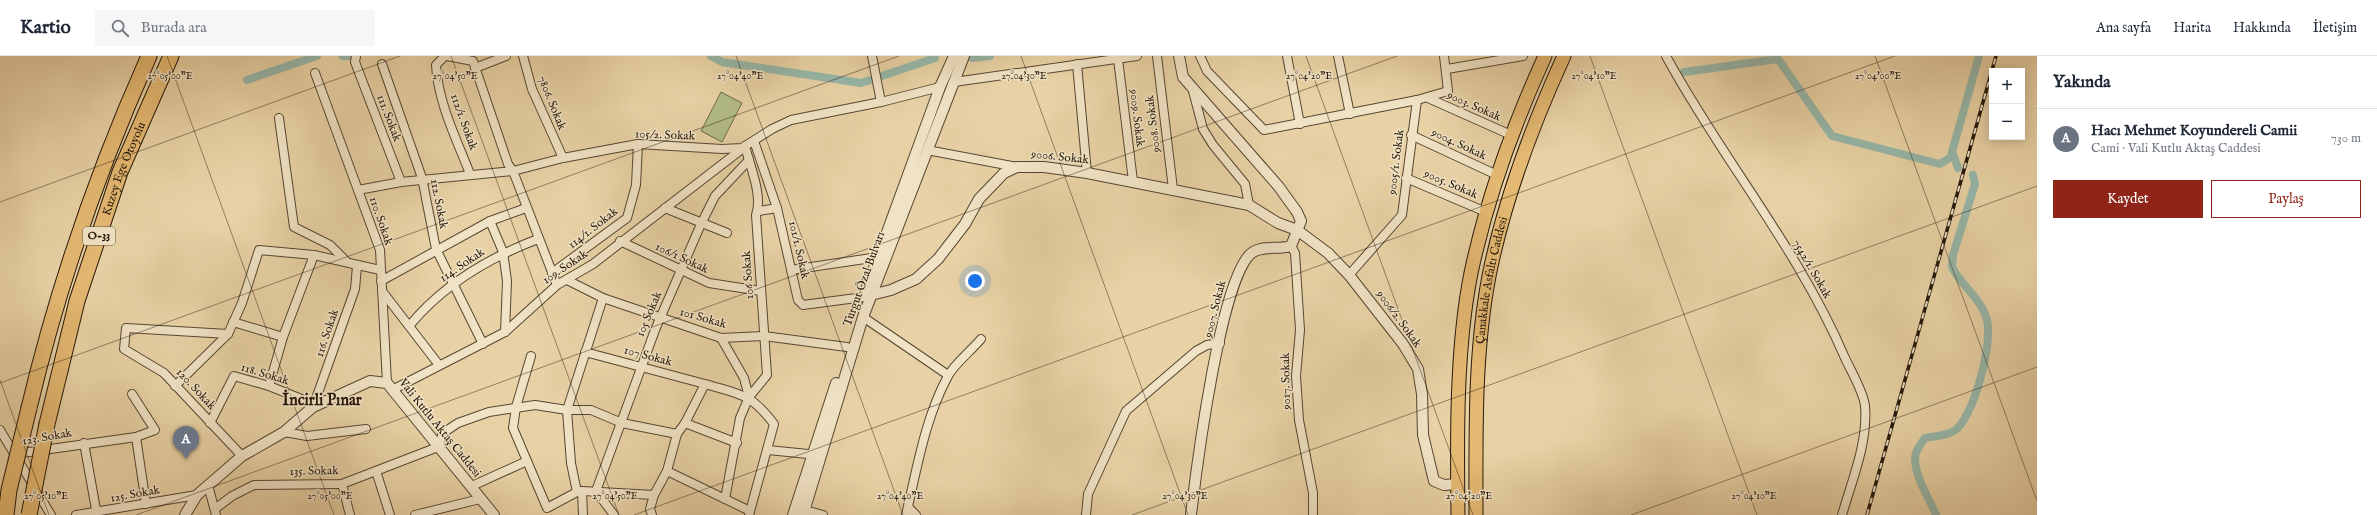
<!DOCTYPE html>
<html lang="tr">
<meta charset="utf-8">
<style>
body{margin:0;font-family:"IM FELL English",serif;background:#f6f6f7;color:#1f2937}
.controls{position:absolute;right:12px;top:12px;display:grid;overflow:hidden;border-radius:0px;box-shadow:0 2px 10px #0003}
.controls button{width:36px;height:36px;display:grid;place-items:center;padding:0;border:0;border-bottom:1px solid #e0e1e3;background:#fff;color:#1f2937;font:20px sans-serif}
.you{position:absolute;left:975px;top:225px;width:14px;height:14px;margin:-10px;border:3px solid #fff;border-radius:50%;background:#1a73e8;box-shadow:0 0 0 6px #1a73e833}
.badge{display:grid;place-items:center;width:26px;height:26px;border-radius:50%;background:#8f2418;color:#fff;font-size:13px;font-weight:700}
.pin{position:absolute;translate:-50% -33px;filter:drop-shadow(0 1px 2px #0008)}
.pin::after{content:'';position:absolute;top:21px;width:14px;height:12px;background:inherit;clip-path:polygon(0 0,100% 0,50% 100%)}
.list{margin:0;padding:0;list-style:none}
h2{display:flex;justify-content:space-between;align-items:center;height:52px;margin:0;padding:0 16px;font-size:17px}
h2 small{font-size:13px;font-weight:400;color:#747a83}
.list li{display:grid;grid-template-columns:26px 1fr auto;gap:12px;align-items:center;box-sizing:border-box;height:60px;padding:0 16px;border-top:1px solid #e0e1e3}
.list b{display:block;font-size:15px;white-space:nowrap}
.list p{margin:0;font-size:13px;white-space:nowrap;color:#747a83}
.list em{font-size:13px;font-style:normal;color:#747a83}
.actions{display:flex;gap:8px;padding:12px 16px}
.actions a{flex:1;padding:9px 0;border:1px solid #8f2418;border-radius:0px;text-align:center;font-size:14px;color:#8f2418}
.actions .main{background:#8f2418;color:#fff}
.icon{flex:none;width:22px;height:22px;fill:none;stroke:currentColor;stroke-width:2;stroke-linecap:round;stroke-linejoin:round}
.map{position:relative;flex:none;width:2037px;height:459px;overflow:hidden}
header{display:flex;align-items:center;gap:24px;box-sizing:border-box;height:56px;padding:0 20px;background:#fff;border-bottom:1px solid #e0e1e3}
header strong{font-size:19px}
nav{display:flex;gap:22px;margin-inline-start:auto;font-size:14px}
.search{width:280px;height:36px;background:#f6f6f7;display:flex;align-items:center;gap:10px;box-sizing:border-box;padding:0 14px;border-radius:0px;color:#747a83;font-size:15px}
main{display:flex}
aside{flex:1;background:#fff}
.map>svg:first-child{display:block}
</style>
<header>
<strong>Kartio</strong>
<div class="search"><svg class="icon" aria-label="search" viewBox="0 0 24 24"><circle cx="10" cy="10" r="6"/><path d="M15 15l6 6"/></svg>Burada ara</div>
<nav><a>Ana sayfa</a><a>Harita</a><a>Hakkında</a><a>İletişim</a></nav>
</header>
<main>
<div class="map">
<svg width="2037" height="459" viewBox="0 0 2037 459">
<rect width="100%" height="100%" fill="#e8d2a5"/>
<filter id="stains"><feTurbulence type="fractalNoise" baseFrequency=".005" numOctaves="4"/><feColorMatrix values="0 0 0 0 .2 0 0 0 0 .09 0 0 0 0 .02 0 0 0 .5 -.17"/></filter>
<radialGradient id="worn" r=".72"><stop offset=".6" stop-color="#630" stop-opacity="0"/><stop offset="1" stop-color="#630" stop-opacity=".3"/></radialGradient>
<path fill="#b3bd88" stroke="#6c6a4a" d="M721,36L742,47L722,86L701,75Z"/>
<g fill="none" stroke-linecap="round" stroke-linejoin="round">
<g stroke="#97b7a9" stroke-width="8">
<path d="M343,0H349"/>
<path d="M711,0L722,6L861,27L870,24"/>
<path d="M972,2L990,0"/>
<path d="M1684,16L1778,3L1832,80L1940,108L1951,101L1952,96"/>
<path d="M882,20L935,2"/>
<path d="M247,24L317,0"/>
<path d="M1958,112L1952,96L1979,0"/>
<path d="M1936,459C1929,442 1915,421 1915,402C1915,395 1921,388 1925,382C1933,380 1947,380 1954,375C1974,362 1993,287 1987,264C1982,243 1961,230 1952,211L1953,199L1975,128L1973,119"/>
</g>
<defs>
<g id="minor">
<path d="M356,0L355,6L401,126"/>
<path d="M445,0L436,9C438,47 457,84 470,118"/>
<path d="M447,0L473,5L508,108L513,115L557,229"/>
<path d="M523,0L532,33L563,102"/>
<path d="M872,0L881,46"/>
<path d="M1157,0L1173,133"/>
<path d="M1200,0L1207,15L1264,74L1417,44L1448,35L1444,0"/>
<path d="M1287,0L1300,68"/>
<path d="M1338,0L1350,58"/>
<path d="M1666,0C1722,103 1799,194 1845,302C1851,315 1864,337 1865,350C1868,387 1852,424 1842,459"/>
<path d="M1118,3L1133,125"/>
<path d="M382,8L422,122L436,193L483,288"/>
<path d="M1077,8L1087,117"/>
<path d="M475,12L506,0"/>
<path d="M1447,13L1523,0"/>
<path d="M315,17L380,194L387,327"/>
<path d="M954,26L1137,0"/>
<path d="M1193,35L1203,73L1213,89L1245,128L1249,149"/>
<path d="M1428,42L1511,79"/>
<path d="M279,62L294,171L330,189L346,205"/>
<path d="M1411,79L1497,119"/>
<path d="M754,85L777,152L798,244L803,249L864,241"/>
<path d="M745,90C750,110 763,140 756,159L767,319L749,341"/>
<path d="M927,94L1017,111"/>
<path d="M1406,122L1486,156"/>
<path d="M358,134L401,126L513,115L563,102L638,88L722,93L742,92L772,73L791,64L881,46L940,31"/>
<path d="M665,152L727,177"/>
<path d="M759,155L777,152"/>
<path d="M490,165L503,196L507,225L505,276"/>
<path d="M620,185L709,227L761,235"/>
<path d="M1291,190L1295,197L1300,274L1296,320L1299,364L1313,437V459"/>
<path d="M791,214L878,201"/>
<path d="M552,217L627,162L636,129L638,88"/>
<path d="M1349,219L1402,159L1417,44"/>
<path d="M567,224L603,242L567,354L571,407L577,436L582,435L583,459"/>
<path d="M381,225L490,165L526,152"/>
<path d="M382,235L439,309"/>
<path d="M603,242L721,282L764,280L847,291"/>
<path d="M863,261L948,319"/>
<path d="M233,266L283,281"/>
<path d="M410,269C444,228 488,202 538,183"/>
<path d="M228,278L126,272L124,293L164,317L242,400"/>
<path d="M721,282L744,322L749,341L740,362L725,443"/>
<path d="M585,296L705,328"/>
<path d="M175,330L228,278L242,247L259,194L314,199L380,214"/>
<path d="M269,330L283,281L314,199"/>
<path d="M392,334L505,276L557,229L593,208L742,93"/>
<path d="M210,367L234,320L269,330L309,346L313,351L355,233L357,210"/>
<path d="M685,367L737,387"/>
<path d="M0,374L51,459"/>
<path d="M284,376L307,380L366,373"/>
<path d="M136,381L146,448"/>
<path d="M84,387L97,459"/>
<path d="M768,394L818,399"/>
<path d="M15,398L136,381L155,374L132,338"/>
<path d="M527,405L513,372L516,351L531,300"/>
<path d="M376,415L390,459"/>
<path d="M667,415L750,455"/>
<path d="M342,428L350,459"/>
<path d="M208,429L216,459"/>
<path d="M472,430L527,405L547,452L577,436"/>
<path d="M582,435L654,439L667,415L677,378L685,367L705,328C742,339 750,337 774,368L749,459"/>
<path d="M596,435L655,274L701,168L715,140L749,104"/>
<path d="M596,435L614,459"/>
<path d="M908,451L916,459"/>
<path d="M215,453L232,440L254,429L342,428L438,391L443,377L458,367L489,356L535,349L567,354H591L622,367L677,378"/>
<path d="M805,454L823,459"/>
<path d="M76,459L197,439"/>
<path d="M415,459L480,443"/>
<path d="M652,459L650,453L654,439"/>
<path d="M906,459C917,413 925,362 948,320C955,307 971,295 981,283"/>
<path d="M1086,459L1088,438L1126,355L1196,295L1207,289L1220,287"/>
</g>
<g id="tertiary">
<path d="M1179,0L1183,21L1279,131L1297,156L1301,165L1291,190C1279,194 1264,189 1253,196C1221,216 1196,416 1191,459"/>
<path d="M866,234L940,31L954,0"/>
<path d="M871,239L891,234L916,223L938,203L965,168L979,143L1004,117L1017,111H1044L1087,117L1249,149L1278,167L1297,174L1328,197L1349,219L1403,288L1418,313L1422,338L1423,379L1434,425L1444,429L1457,428"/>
<path d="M185,459L197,439L242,400L284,376L313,351L370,325L387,327L494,459"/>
<path d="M793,459L836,327"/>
<path d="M803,459L863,261L964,0"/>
</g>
<g id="trunk">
<path d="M1458,459C1457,382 1456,292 1471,217C1487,142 1513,70 1545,0"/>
<path id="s1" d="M1476,459C1476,380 1474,299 1489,220C1504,145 1532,70 1564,0"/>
</g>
<g id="motorway">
<path d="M29,352C58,230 98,114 149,0"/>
<path id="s2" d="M47,368L77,245L120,116L171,0"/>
</g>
</defs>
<use href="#minor" stroke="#564632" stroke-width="10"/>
<use href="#tertiary" stroke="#564632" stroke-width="12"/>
<use href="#trunk" stroke="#26180b" stroke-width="15"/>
<use href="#motorway" stroke="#26180b" stroke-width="17"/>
<use href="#minor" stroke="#f0e2c4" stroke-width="8"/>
<use href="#tertiary" stroke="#f0e2c4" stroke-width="10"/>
<use href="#trunk" stroke="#e4b972" stroke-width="13"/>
<use href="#motorway" stroke="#e4b972" stroke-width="15"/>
<defs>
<path id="rail" d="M1867,459L1996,0"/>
</defs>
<use href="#rail" stroke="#26180b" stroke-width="3.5"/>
<use href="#rail" stroke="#f0e2c4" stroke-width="2" stroke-dasharray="6" stroke-linecap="butt"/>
<defs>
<g id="motorway-bridge">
<path d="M6,459L9,434L29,352"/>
<path d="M29,459L47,368"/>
</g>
</defs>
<use href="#motorway-bridge" stroke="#26180b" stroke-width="17" stroke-linecap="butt"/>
<use href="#motorway-bridge" stroke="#e4b972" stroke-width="15"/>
</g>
<path fill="none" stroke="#26180b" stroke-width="1" stroke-opacity="0.45" d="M167,0L334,459M451,0L619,459M736,0L903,459M1021,0L1188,459M1306,0L1473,459M1590,0L1757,459M1875,0L2037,445M0,146L400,0M0,324L49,459M0,327L899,0M136,459L1397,0M634,459L1895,0M1132,459L2037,130M1631,459L2037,311"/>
<g text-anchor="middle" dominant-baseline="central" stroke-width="3" stroke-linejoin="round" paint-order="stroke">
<rect fill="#f0e2c4" stroke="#635542" stroke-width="1" x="83" y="171" width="32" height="18" rx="3"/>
<g font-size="11" font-weight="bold" fill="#26180b">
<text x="99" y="180">O-33</text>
</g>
<g font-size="12" fill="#26180b" stroke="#f0e2c4">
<text transform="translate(552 47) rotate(68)">7806. Sokak</text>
<text transform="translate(1474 50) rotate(24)">9003. Sokak</text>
<text transform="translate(389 62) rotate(69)">111. Sokak</text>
<text transform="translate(1137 62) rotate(83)">9009. Sokak</text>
<text transform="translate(464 66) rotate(70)">112/1. Sokak</text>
<text transform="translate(1153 68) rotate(-97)">9008. Sokak</text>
<text transform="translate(665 79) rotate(2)">105/2. Sokak</text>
<text transform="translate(1459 88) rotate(25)">9004. Sokak</text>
<text transform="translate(1060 101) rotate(6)">9006. Sokak</text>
<text transform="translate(1396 106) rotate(-83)">9005/1. Sokak</text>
<text stroke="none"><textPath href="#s2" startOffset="267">Kuzey Ege Otoyolu</textPath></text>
<text transform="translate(1451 128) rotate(23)">9005. Sokak</text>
<text transform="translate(439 148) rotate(79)">112. Sokak</text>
<text transform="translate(381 165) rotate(71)">110. Sokak</text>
<text transform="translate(593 172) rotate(-38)">114/1. Sokak</text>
<text transform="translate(799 194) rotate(77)">101/1. Sokak</text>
<text transform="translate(682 202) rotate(25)">106/1 Sokak</text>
<text transform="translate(462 209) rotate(-34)">114. Sokak</text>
<text transform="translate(565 211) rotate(-34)">109. Sokak</text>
<text transform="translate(1812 213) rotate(60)">7542/1. Sokak</text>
<text transform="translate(748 219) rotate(-94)">106 Sokak</text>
<text transform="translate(864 223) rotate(-70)">Turgut Özal Bulvarı</text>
<text stroke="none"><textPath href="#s1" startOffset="236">Çanakkale Asfaltı Caddesi</textPath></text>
<text transform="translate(1215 253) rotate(-76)">9007. Sokak</text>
<text transform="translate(649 258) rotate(-67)">105 Sokak</text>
<text transform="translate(703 262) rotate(16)">101 Sokak</text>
<text transform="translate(1399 263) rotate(54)">9006/2. Sokak</text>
<text transform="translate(327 277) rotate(-71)">116. Sokak</text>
<text transform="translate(648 300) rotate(15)">107 Sokak</text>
<text transform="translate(265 318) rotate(17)">118. Sokak</text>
<text transform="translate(1286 325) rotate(-91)">9017. Sokak</text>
<text transform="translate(196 333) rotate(47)">120. Sokak</text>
<text transform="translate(440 372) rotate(51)">Vali Kutlu Aktaş Caddesi</text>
<text transform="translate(47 381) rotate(-10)">123. Sokak</text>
<text transform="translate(314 415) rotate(-1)">135. Sokak</text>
<text transform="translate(135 438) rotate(-10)">125. Sokak</text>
</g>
<g font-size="16" font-weight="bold" fill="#26180b" stroke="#f0e2c4">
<text x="322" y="345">İncirli Pınar</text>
</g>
</g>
<g font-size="10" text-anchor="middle" fill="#26180b" stroke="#f0e2c4" stroke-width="3" stroke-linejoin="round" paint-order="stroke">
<text x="170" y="23">27°05'00"E</text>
<text x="455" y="23">27°04'50"E</text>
<text x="740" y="23">27°04'40"E</text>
<text x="1024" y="23">27°04'30"E</text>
<text x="1594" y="23">27°04'10"E</text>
<text x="1878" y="23">27°04'00"E</text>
<text x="1309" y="23">27°04'20"E</text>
<text x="46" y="443">27°05'10"E</text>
<text x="330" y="443">27°05'00"E</text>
<text x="615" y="443">27°04'50"E</text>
<text x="900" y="443">27°04'40"E</text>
<text x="1185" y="443">27°04'30"E</text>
<text x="1469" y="443">27°04'20"E</text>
<text x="1754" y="443">27°04'10"E</text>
</g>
<rect width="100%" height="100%" filter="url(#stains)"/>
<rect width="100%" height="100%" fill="url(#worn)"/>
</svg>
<div class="controls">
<button>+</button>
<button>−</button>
</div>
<div class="you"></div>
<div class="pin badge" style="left:186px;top:403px;background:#6b7280">A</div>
</div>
<aside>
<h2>Yakında<small></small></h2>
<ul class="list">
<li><span class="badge" style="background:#6b7280">A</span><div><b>Hacı Mehmet Koyundereli Camii</b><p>Cami · Vali Kutlu Aktaş Caddesi</p></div><em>730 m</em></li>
</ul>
<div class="actions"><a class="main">Kaydet</a><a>Paylaş</a></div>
</aside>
</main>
